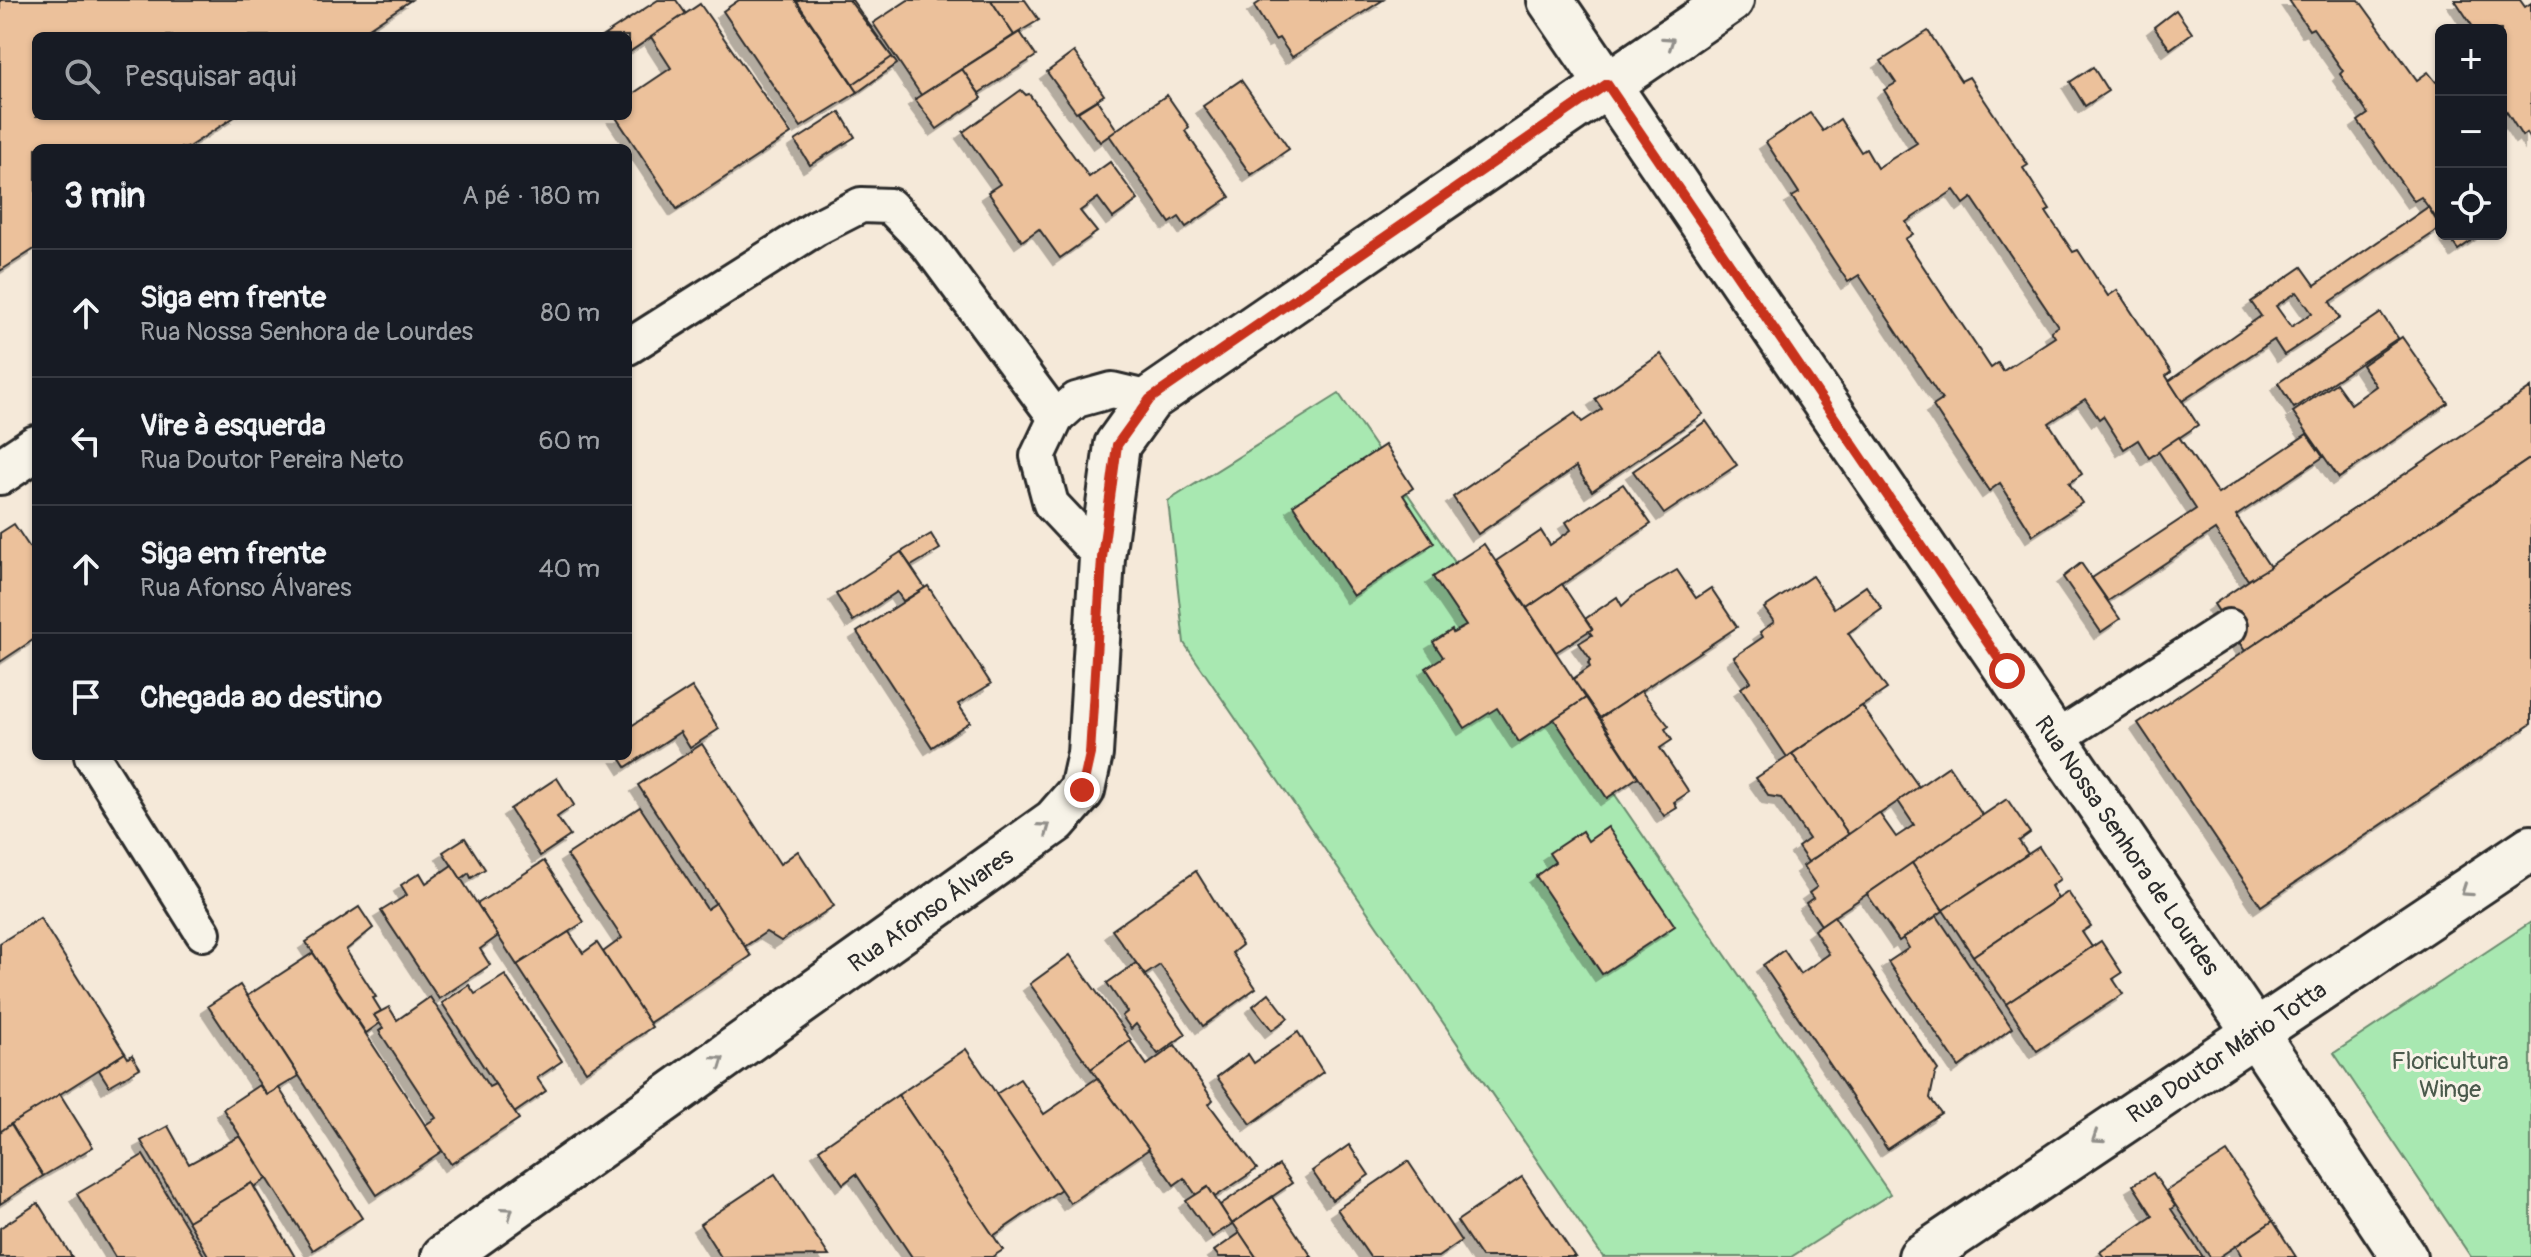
<!DOCTYPE html>
<html lang="pt">
<meta charset="utf-8">
<style>
body{margin:0;font-family:Pangolin,sans-serif;background:#20242c;color:#f1f3f6}
.controls{position:absolute;right:24px;top:24px;display:grid;overflow:hidden;border-radius:12px;box-shadow:0 2px 6px #0004}
.controls button{width:72px;height:72px;display:grid;place-items:center;padding:0;border:0;border-bottom:2px solid #363941;background:#171b24;color:#f1f3f6;font:40px sans-serif}
.stop{position:absolute;width:24px;height:24px;margin:-18px;border:6px solid #c8321e;border-radius:50%;background:#fff}
.stop.end{background:#c8321e;border-color:#fff;box-shadow:0 2px 8px #0008}
.list{margin:0;padding:0;list-style:none}
h2{display:flex;justify-content:space-between;align-items:center;height:104px;margin:0;padding:0 32px;font-size:34px}
h2 small{font-size:26px;font-weight:400;color:#9ea1a6}
.list li{display:grid;grid-template-columns:52px 1fr auto;gap:24px;align-items:center;box-sizing:border-box;height:128px;padding:0 32px;border-top:2px solid #363941}
.list b{display:block;font-size:30px;white-space:nowrap}
.list p{margin:0;font-size:26px;white-space:nowrap;color:#9ea1a6}
.list em{font-size:26px;font-style:normal;color:#9ea1a6}
.icon{flex:none;width:44px;height:44px;fill:none;stroke:currentColor;stroke-width:2;stroke-linecap:round;stroke-linejoin:round}
.map{position:relative;flex:none;width:2531px;height:1257px;overflow:hidden}
.search{position:absolute;background:#171b24;box-shadow:0 2px 6px #0004;left:32px;top:32px;width:600px;height:88px;display:flex;align-items:center;gap:20px;box-sizing:border-box;padding:0 28px;border-radius:12px;color:#9ea1a6;font-size:30px}
.panel{position:absolute;background:#171b24;box-shadow:0 2px 6px #0004;left:32px;top:144px;width:600px;height:616px;border-radius:12px}
.map>svg:first-child{display:block}
</style>
<div class="map">
<svg width="2531" height="1257" viewBox="0 0 2531 1257">
<defs>
<filter id="shadow"><feDropShadow dx="-7" dy="7" stdDeviation="0" flood-color="#0004"/></filter>
</defs>
<rect width="100%" height="100%" fill="#f5e9d9"/>
<filter id="ink" filterUnits="userSpaceOnUse"><feTurbulence type="fractalNoise" baseFrequency=".0125" numOctaves="2"/><feDisplacementMap in="SourceGraphic" scale="16" xChannelSelector="R" yChannelSelector="G"/><feConvolveMatrix kernelMatrix="1 2 1 2 8 2 1 2 1" color-interpolation-filters="sRGB"/></filter>
<g filter="url(#ink)">
<g fill="#a8e8b1" stroke="#6a8a6e" stroke-width="2">
<path d="M1339,394L1890,1194L1791,1257H1603L1184,643L1168,501Z"/>
<path d="M2531,922V1257H2471L2334,1053Z"/>
</g>
<g fill="#ecc19b" stroke="#2b2b2b" stroke-width="2" fill-rule="evenodd" filter="url(#shadow)">
<path d="M0,0H411L357,36H36V116H236L187,148H36V248L0,271Z"/>
<path d="M658,0H676L686,14L628,53V36H603Z"/>
<path d="M739,0H795L858,92L801,127L723,11Z"/>
<path d="M795,0H852L897,64L858,92Z"/>
<path d="M801,0H849L892,57L853,84L797,2Z"/>
<path d="M908,0H991L1014,35L921,95L873,23Z"/>
<path d="M991,0H1025L1039,20L1014,35Z"/>
<path d="M1263,0H1383L1292,57L1279,38L1275,40L1254,6Z"/>
<path d="M2289,0H2359L2417,80L2428,72L2436,82L2441,79V225L2421,197L2414,201L2358,121L2368,114L2340,74L2343,71L2313,28L2309,30Z"/>
<path d="M2455,0H2520L2525,7L2531,3V141L2526,133L2522,136L2506,111L2501,115V30H2475Z"/>
<path d="M700,4L791,134L677,209L615,116H628V97L671,68L651,37Z"/>
<path d="M2176,10L2192,33L2170,49L2154,27Z"/>
<path d="M1928,31L1961,81L1969,77L2028,165L2023,168L2050,210L2046,212L2073,252L2078,250L2108,296L2117,290L2171,372L2166,376L2198,425L2149,458L2138,440L2124,449L2103,416L2099,419L2085,399L2049,423L2082,474L2069,483L2082,503L2033,535L2000,483L1989,491L1933,406L1942,400L1859,275L1848,282L1792,197L1799,193L1766,142L1810,113L1823,131L1840,119L1861,152L1866,149L1877,168L1917,143L1884,90L1896,83L1881,61ZM1954,190L1964,204L1972,198L2058,326L2051,331L2055,337L2003,371L1998,363L1991,368L1905,239L1913,234L1906,222Z"/>
<path d="M1020,32L1036,56L979,93L962,69Z"/>
<path d="M1074,52L1104,95L1076,112L1047,72Z"/>
<path d="M2093,67L2108,91L2085,106L2070,82Z"/>
<path d="M962,69L982,98L937,129L915,99Z"/>
<path d="M1241,80L1289,149L1251,175L1203,106Z"/>
<path d="M1021,90L1026,95L1029,94L1089,177L1110,162L1138,200L1113,218L1098,198L1080,211L1097,232L1060,258L1039,229L1022,241L988,192L1000,184L963,132Z"/>
<path d="M1167,95L1189,127L1185,131L1230,197L1186,227L1179,217L1170,223L1109,135Z"/>
<path d="M1097,100L1117,130L1100,142L1078,112Z"/>
<path d="M840,112L855,137L810,165L795,141Z"/>
<path d="M2428,207L2441,228L2330,302L2340,318L2284,355L2274,340L2182,401L2169,381L2261,316L2251,302L2302,267L2315,285ZM2297,292L2312,313L2291,327L2276,306Z"/>
<path d="M2447,234H2481L2458,250Z"/>
<path d="M2381,313L2398,338L2294,408L2278,383Z"/>
<path d="M2402,337L2448,403L2339,478L2293,412L2336,383L2351,404L2376,386L2362,365Z"/>
<path d="M1661,354L1703,414L1592,491L1576,467L1478,534L1453,497L1575,413L1582,422L1602,409L1595,399Z"/>
<path d="M2531,388V458L2245,651L2214,604Z"/>
<path d="M1706,421L1737,465L1664,514L1633,471Z"/>
<path d="M2307,434L2323,457L2236,516L2270,567L2248,580L2215,530L2108,601L2092,578L2196,509L2158,451L2179,437L2218,494Z"/>
<path d="M1385,445L1413,488L1403,495L1434,543L1353,596L1293,505Z"/>
<path d="M2531,458V724L2261,906L2138,723Z"/>
<path d="M1623,484L1651,524L1527,608L1496,561L1541,531L1550,545L1571,530L1566,522Z"/>
<path d="M14,524L36,557V638L0,662V533Z"/>
<path d="M931,534L940,549L911,566L901,552Z"/>
<path d="M1484,544L1586,698L1519,742L1497,708L1465,728L1426,668L1443,657L1433,642L1452,630L1453,633L1466,626L1433,577Z"/>
<path d="M901,552L925,588L903,601L897,592L853,621L836,594Z"/>
<path d="M2081,563L2120,619L2101,632L2063,577Z"/>
<path d="M1677,570L1696,598L1711,588L1737,627L1600,718L1573,679L1590,667L1588,663L1591,660L1579,643L1592,635L1588,630L1592,629L1585,619L1617,597L1622,606L1634,595Z"/>
<path d="M1812,576L1834,608L1866,586L1882,609L1848,633L1887,689L1787,757L1741,688L1751,681L1734,657L1763,637L1760,632L1774,622L1764,608Z"/>
<path d="M1562,584L1592,629L1556,652L1527,608Z"/>
<path d="M928,586L991,684L958,704L970,722L932,747L857,632Z"/>
<path d="M692,687L719,729L690,748L680,732L626,767L619,756H628V728Z"/>
<path d="M1641,691L1669,726L1665,729L1672,740L1660,748L1689,792L1674,802L1677,808L1664,816L1600,718Z"/>
<path d="M1586,698L1638,777L1607,798L1554,719Z"/>
<path d="M1862,706L1919,787L1849,835L1792,754Z"/>
<path d="M702,744L780,864L798,851L834,906L781,941L766,932L744,947L638,785Z"/>
<path d="M1792,754L1849,835L1808,862L1798,847L1809,839L1781,798L1769,796L1756,778Z"/>
<path d="M1949,766L1983,816L1821,925L1806,903L1813,898L1809,893L1817,887L1803,866L1879,813L1896,837L1914,825L1898,801Z"/>
<path d="M557,778L574,805L557,817L570,836L540,856L510,809Z"/>
<path d="M2007,799L2030,833L2019,841L2028,854L1943,910L1912,863Z"/>
<path d="M640,807L707,909L716,903L751,956L649,1023L603,952L622,938L567,855Z"/>
<path d="M1608,827L1675,926L1602,974L1536,876L1555,862L1549,853L1582,831L1588,841Z"/>
<path d="M465,838L485,869L471,878L469,873L461,879L443,852Z"/>
<path d="M2039,847L2060,879L2051,886L2058,899L1973,956L1943,910Z"/>
<path d="M544,861L584,922L517,965L477,904Z"/>
<path d="M1912,863L1943,911L1899,941L1867,894Z"/>
<path d="M452,865L498,936L480,949L490,965L439,999L381,911L407,895L401,885L420,873L426,883Z"/>
<path d="M1196,871L1242,945L1232,953L1256,988L1203,1026L1160,965L1145,975L1112,930Z"/>
<path d="M2068,892L2091,926L2082,932L2092,947L2006,1004L1973,956Z"/>
<path d="M359,907L373,928L346,950L376,997L373,998L381,1011L374,1015L380,1023L366,1033L306,942Z"/>
<path d="M1834,916L1938,1070L1935,1074L1930,1098L1941,1113L1887,1149L1763,965L1784,950L1800,974L1829,954L1814,930Z"/>
<path d="M1937,916L2012,1028L1959,1067L1888,962L1909,948L1903,938Z"/>
<path d="M40,918L125,1053L0,1132V943Z"/>
<path d="M569,932L583,953L597,943L652,1027L586,1071L517,965Z"/>
<path d="M2101,941L2122,973L2113,979L2123,994L2037,1051L2006,1004Z"/>
<path d="M313,953L442,1151L377,1195L247,996Z"/>
<path d="M1070,955L1131,1040L1091,1069L1030,984Z"/>
<path d="M1136,963L1186,1034L1158,1054L1136,1024L1131,1029L1122,1016L1127,1012L1107,983Z"/>
<path d="M505,975L562,1061L537,1078L546,1091L514,1113L442,1003L469,985L475,994Z"/>
<path d="M240,985L299,1076L267,1095L208,1006Z"/>
<path d="M1269,993L1288,1018L1272,1030L1253,1006Z"/>
<path d="M430,997L489,1087L495,1084L519,1119L451,1164L425,1125L436,1118L379,1031L383,1028L374,1015L389,1007L397,1020Z"/>
<path d="M1298,1032L1323,1072L1251,1124L1217,1077L1248,1054L1254,1063Z"/>
<path d="M1130,1041L1147,1065L1175,1045L1213,1100L1209,1104L1257,1169L1215,1197L1208,1187L1196,1195L1184,1178L1174,1185L1091,1069Z"/>
<path d="M966,1049L1061,1189L993,1236L898,1095Z"/>
<path d="M125,1053L128,1058L132,1055L140,1068L109,1086L99,1070Z"/>
<path d="M1097,1078L1149,1149L1070,1203L996,1094L1020,1079L1044,1114Z"/>
<path d="M259,1085L267,1095L279,1088L362,1218L313,1250L223,1109Z"/>
<path d="M60,1094L93,1147L43,1176L11,1124Z"/>
<path d="M898,1095L1003,1250L992,1257H912L856,1174L843,1184L819,1149Z"/>
<path d="M11,1124L43,1176L0,1204V1132Z"/>
<path d="M168,1126L189,1164L240,1136L267,1179L254,1187L252,1183L188,1221L141,1141Z"/>
<path d="M1349,1145L1369,1175L1332,1200L1312,1171Z"/>
<path d="M2227,1152L2273,1221L2219,1257H2210L2166,1191Z"/>
<path d="M143,1155L205,1257H115L77,1194Z"/>
<path d="M1408,1161L1461,1241L1438,1257H1370L1337,1209Z"/>
<path d="M1279,1165L1292,1183L1232,1224L1220,1205Z"/>
<path d="M2153,1173L2175,1206L2171,1209L2203,1257H2104L2100,1252L2153,1216L2133,1185Z"/>
<path d="M775,1174L829,1256L721,1257L700,1224Z"/>
<path d="M1522,1177L1575,1257H1481L1457,1221Z"/>
<path d="M252,1183L254,1187L295,1257H209L188,1221Z"/>
<path d="M1208,1187L1232,1224L1212,1237L1186,1201Z"/>
<path d="M1272,1197L1312,1257H1256L1233,1223Z"/>
<path d="M38,1203L72,1257H0V1228Z"/>
<path d="M2273,1221L2296,1257H2242L2236,1246Z"/>
<path d="M1240,1233L1256,1257H1219L1214,1251Z"/>
</g>
<g fill="none" stroke-linecap="round" stroke-linejoin="round">
<defs>
<g id="service">
<path d="M628,347L816,228L861,205L890,206L928,245L1056,418"/>
<path d="M1102,558L1051,504L1038,456L1056,418L1076,400L1112,390L1150,399"/>
<path d="M2055,739L2229,627"/>
<path d="M92,756L203,933"/>
</g>
<g id="minor">
<path d="M0,472L36,448"/>
<path d="M2254,1031L2404,1257"/>
</g>
<g id="tertiary">
<path id="s1" d="M1550,0L2254,1031"/>
<path id="s2" d="M444,1257L1055,821L1082,790L1090,754L1102,558L1117,445L1150,399L1731,0"/>
<path id="s3" d="M1921,1257L2531,848"/>
</g>
</defs>
<use href="#service" stroke="#2b2b2b" stroke-width="40"/>
<use href="#minor" stroke="#2b2b2b" stroke-width="50"/>
<use href="#tertiary" stroke="#2b2b2b" stroke-width="50"/>
<use href="#service" stroke="#f7f3e8" stroke-width="34"/>
<use href="#minor" stroke="#f7f3e8" stroke-width="44"/>
<use href="#tertiary" stroke="#f7f3e8" stroke-width="44"/>
</g>
<defs><path id="oneway-chevron" d="M-2-3.5L2.5 0L-2 3.5" fill="none" stroke-width="1.6" stroke-linecap="round" stroke-linejoin="round" transform="scale(2)"/></defs>
<g stroke="#918f8a">
<use href="#oneway-chevron" transform="translate(1669 42) rotate(-34)"/>
<use href="#oneway-chevron" transform="translate(1045 828) rotate(-36)"/>
<use href="#oneway-chevron" transform="translate(2466 891) rotate(146)"/>
<use href="#oneway-chevron" transform="translate(719 1061) rotate(-35)"/>
<use href="#oneway-chevron" transform="translate(2097 1138) rotate(146)"/>
<use href="#oneway-chevron" transform="translate(508 1212) rotate(-35)"/>
</g>
</g>
<g fill="none" stroke-linecap="round" stroke-linejoin="round" filter="url(#ink)">
<path stroke="#c8321e" stroke-width="10" d="M1082,790L1090,754L1102,558L1117,445L1150,399L1607,84L2007,671"/>
</g>
<g text-anchor="middle" dominant-baseline="central" stroke-width="6" stroke-linejoin="round" paint-order="stroke">
<g font-size="24" fill="#2b2b2b" stroke="#f7f3e8">
<text stroke="none"><textPath href="#s1" startOffset="1024">Rua Nossa Senhora de Lourdes</textPath></text>
<text stroke="none"><textPath href="#s2" startOffset="598">Rua Afonso Álvares</textPath></text>
<text stroke="none"><textPath href="#s3" startOffset="368">Rua Doutor Mário Totta</textPath></text>
</g>
<g font-size="24" fill="#4a5a4c" stroke="#f7f3e8">
<text x="2450" y="1061">Floricultura<tspan x="2450" dy="28">Winge</tspan></text>
</g>
</g>
</svg>
<div class="controls">
<button>+</button>
<button>−</button>
<button><svg class="icon" aria-label="locate" viewBox="0 0 24 24"><circle cx="12" cy="12" r="6"/><path d="M12 2v4M12 18v4M2 12h4M18 12h4"/></svg></button>
</div>
<div class="stop" style="left:2007px;top:671px"></div>
<div class="stop end" style="left:1082px;top:790px"></div>
<div class="search"><svg class="icon" aria-label="search" viewBox="0 0 24 24"><circle cx="10" cy="10" r="6"/><path d="M15 15l6 6"/></svg>Pesquisar aqui</div>
<section class="panel">
<h2>3 min<small>A pé · 180 m</small></h2>
<ul class="list">
<li><svg class="icon" aria-label="ahead" viewBox="0 0 24 24"><path d="M12 20V5M6 11l6-6 6 6"/></svg><div><b>Siga em frente</b><p>Rua Nossa Senhora de Lourdes</p></div><em>80 m</em></li>
<li><svg class="icon" aria-label="left" viewBox="0 0 24 24"><path d="M17 20v-9H6M10 6l-5 5 5 5"/></svg><div><b>Vire à esquerda</b><p>Rua Doutor Pereira Neto</p></div><em>60 m</em></li>
<li><svg class="icon" aria-label="ahead" viewBox="0 0 24 24"><path d="M12 20V5M6 11l6-6 6 6"/></svg><div><b>Siga em frente</b><p>Rua Afonso Álvares</p></div><em>40 m</em></li>
<li><svg class="icon" aria-label="arrive" viewBox="0 0 24 24"><path d="M6 21V4h12l-3 4 3 4H6"/></svg><div><b>Chegada ao destino</b></div></li>
</ul>
</section>
</div>
